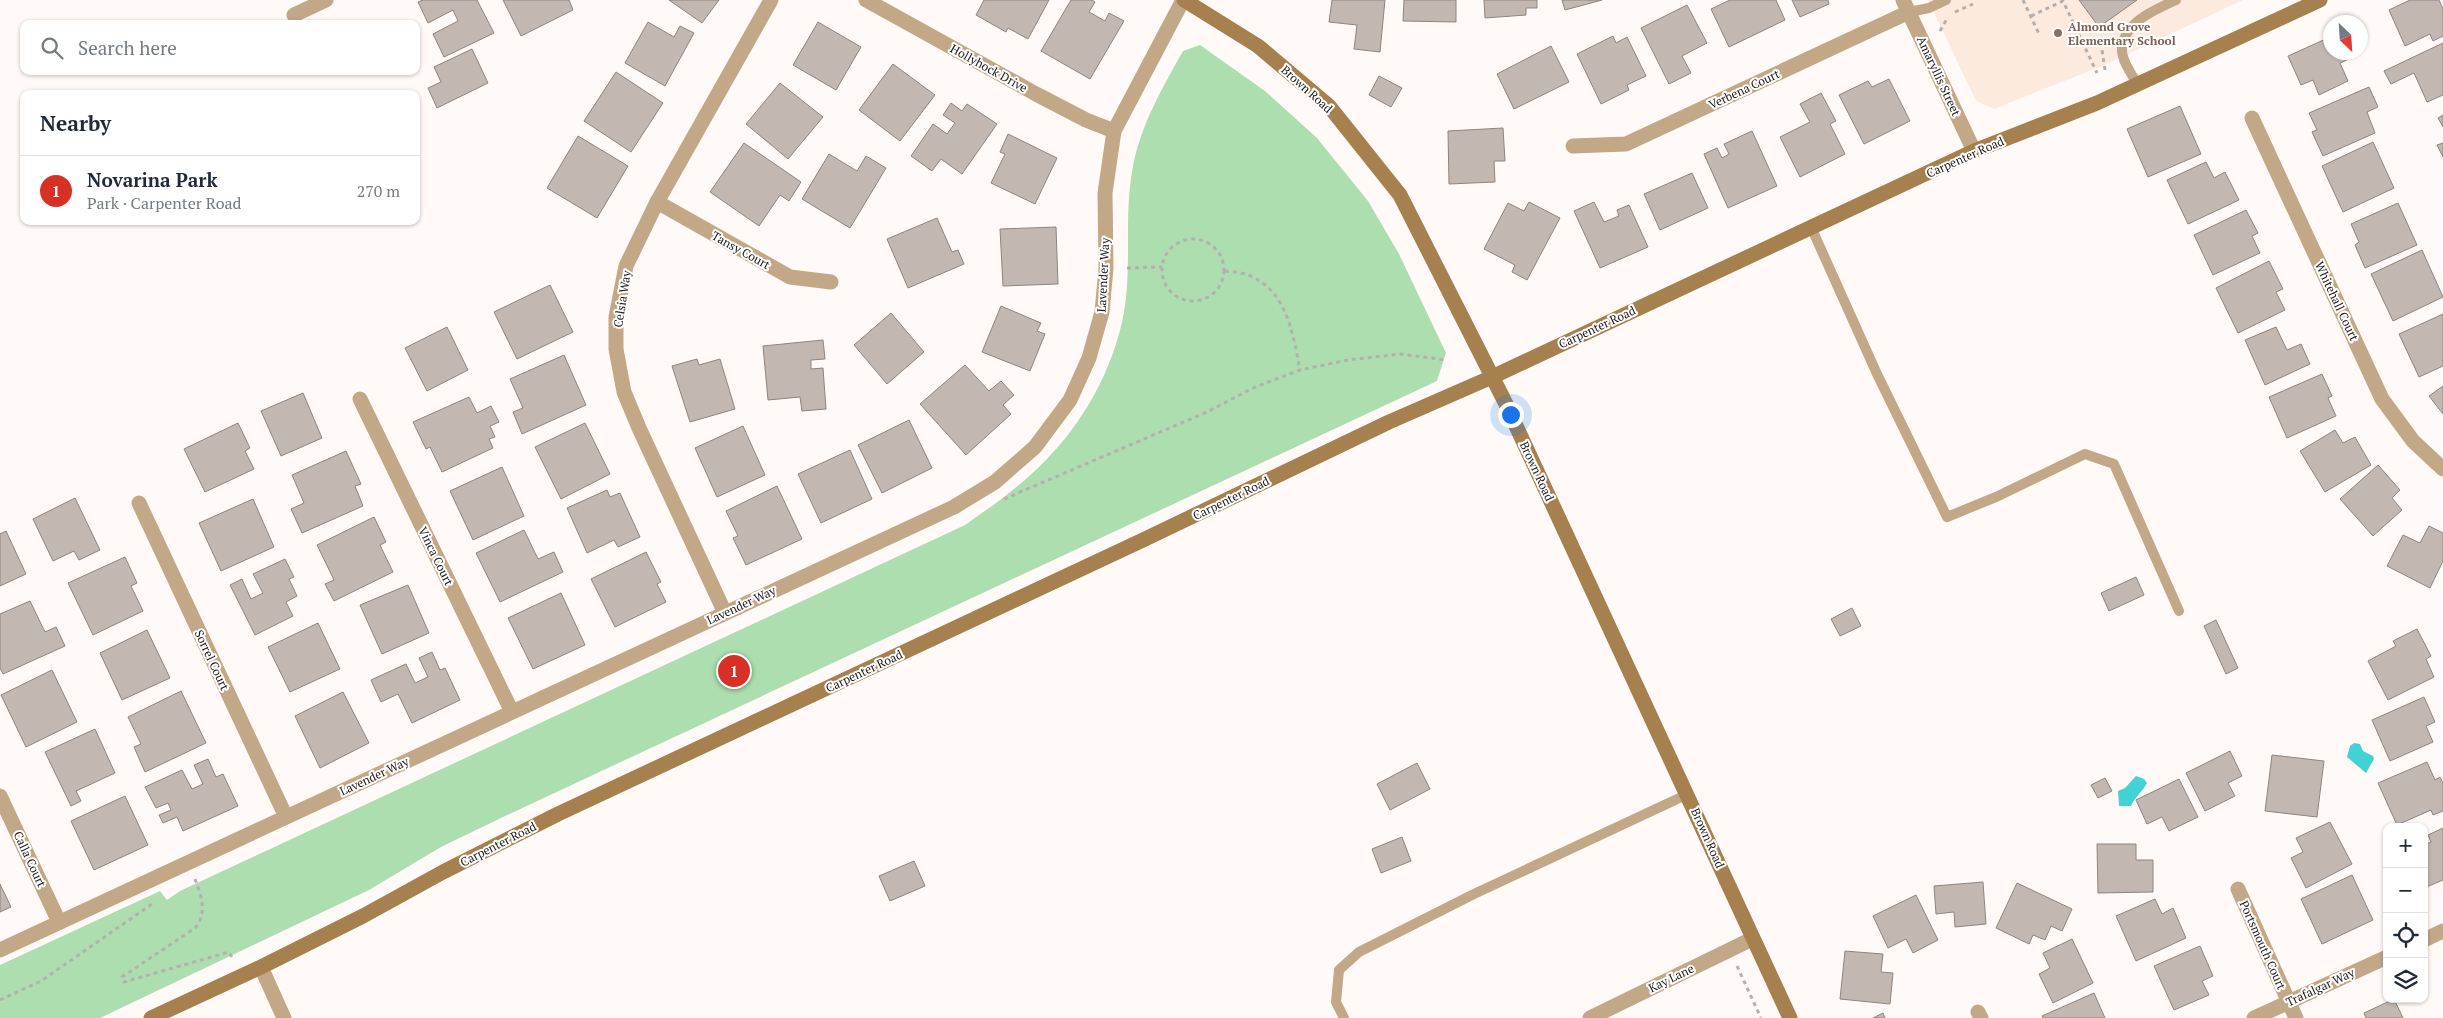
<!DOCTYPE html>
<meta charset="utf-8">
<style>
body{margin:0;font-family:"PT Serif",serif;background:#f6f6f7;color:#1f2937}
.controls{position:absolute;right:15px;bottom:15px;display:grid;overflow:hidden;border-radius:10px;box-shadow:0 1px 4px #0004}
.controls button{width:45px;height:45px;display:grid;place-items:center;padding:0;border:0;border-bottom:1px solid #e0e1e3;background:#fff;color:#1f2937;font:25px sans-serif}
.compass{position:absolute;left:2323px;top:15px;width:45px;height:45px;border-radius:50%;background:#fff;box-shadow:0 1px 4px #0004;rotate:155deg}
.you{position:absolute;left:1510px;top:414px;width:18px;height:18px;margin:-12px;border:4px solid #fff;border-radius:50%;background:#1a73e8;box-shadow:0 0 0 8px #1a73e833}
.badge{display:grid;place-items:center;width:32px;height:32px;border-radius:50%;background:#d93025;color:#fff;font-size:16px;font-weight:700}
.pin{position:absolute;translate:-50% -50%;border:2px solid #fff;box-shadow:0 1px 5px #0006}
.list{margin:0;padding:0;list-style:none}
h2{display:flex;justify-content:space-between;align-items:center;height:65px;margin:0;padding:0 20px;font-size:21px}
h2 small{font-size:16px;font-weight:400;color:#747a83}
.list li{display:grid;grid-template-columns:32px 1fr auto;gap:15px;align-items:center;box-sizing:border-box;height:70px;padding:0 20px;border-top:1px solid #e0e1e3}
.list b{display:block;font-size:19px;white-space:nowrap}
.list p{margin:0;font-size:16px;white-space:nowrap;color:#747a83}
.list em{font-size:16px;font-style:normal;color:#747a83}
.icon{flex:none;width:28px;height:28px;fill:none;stroke:currentColor;stroke-width:2;stroke-linecap:round;stroke-linejoin:round}
.map{position:relative;flex:none;width:2443px;height:1018px;overflow:hidden}
.search{position:absolute;background:#fff;box-shadow:0 1px 4px #0004;left:20px;top:20px;width:400px;height:55px;display:flex;align-items:center;gap:12px;box-sizing:border-box;padding:0 18px;border-radius:10px;color:#747a83;font-size:19px}
.panel{position:absolute;background:#fff;box-shadow:0 1px 4px #0004;left:20px;top:90px;width:400px;height:135px;border-radius:10px}
.map>svg:first-child{display:block}
</style>
<div class="map">
<svg width="2443" height="1018" viewBox="0 0 2443 1018">
<rect width="100%" height="100%" fill="#fffaf7"/>
<path fill="#fdeadf" d="M1928,0H2243L2102,66L1994,109L1976,101Z"/>
<path fill="#acdeaf" d="M1200,45L1265,91L1317,138L1368,201L1399,254L1446,353L1437,381L503,817L441,847L369,890L100,1018H0V965L160,891L167,900L180,891L965,525C992,506 1019,487 1042,464C1083,424 1114,368 1124,312C1132,266 1124,219 1132,172C1139,128 1161,90 1183,51Z"/>
<g fill="#41d3d4">
<path d="M2354,743L2360,744L2363,751L2373,756L2374,759L2366,773L2347,757L2350,746Z"/>
<path d="M2136,776L2144,779L2147,783C2142,792 2135,797 2131,806H2119L2118,791L2125,788Z"/>
</g>
<g fill="#c3b8b1" stroke="#8e847e">
<path d="M423,0H477L494,33L444,57L433,34L458,21L453,10L428,23L418,2Z"/>
<path d="M503,0H569L573,10L521,36Z"/>
<path d="M669,0H719L702,23Z"/>
<path d="M984,0H1049L1028,39L1008,28L1006,32L976,15Z"/>
<path d="M1071,0H1092L1095,2L1089,12L1105,21L1109,13L1124,21L1090,79L1041,51Z"/>
<path d="M1332,0H1385L1380,52L1354,49L1357,25L1329,22Z"/>
<path d="M1404,0H1456V22L1403,21Z"/>
<path d="M1484,0H1537V8H1526V15L1485,18Z"/>
<path d="M1562,0H1602L1565,10Z"/>
<path d="M1730,0H1776L1785,20L1729,47L1711,9Z"/>
<path d="M1792,0H1828L1829,4L1800,17Z"/>
<path d="M2079,0H2137L2099,27Z"/>
<path d="M2410,0H2439L2443,9V36L2433,41L2430,34L2405,46L2389,10Z"/>
<path d="M1687,5L1707,43L1682,56L1691,73L1669,84L1641,28Z"/>
<path d="M648,22L674,37L680,26L694,33L665,86L625,63Z"/>
<path d="M818,22L861,47L836,90L793,65Z"/>
<path d="M1613,36L1616,43L1627,37L1646,76L1627,85L1629,90L1601,104L1577,54Z"/>
<path d="M2328,38L2330,52H2347L2349,59L2340,63L2348,81L2319,95L2313,80L2301,85L2288,56Z"/>
<path d="M2443,43V95L2427,102L2414,73L2391,84L2384,71Z"/>
<path d="M1551,46L1569,82L1514,109L1497,74Z"/>
<path d="M472,49L488,83L437,108L428,88L441,82L434,67Z"/>
<path d="M893,64L935,95L900,141L859,110Z"/>
<path d="M616,72L663,103L631,152L584,121Z"/>
<path d="M1379,76L1402,88L1391,107L1369,95Z"/>
<path d="M1889,79L1910,121L1864,144L1839,95L1868,81L1872,87Z"/>
<path d="M780,83L823,117L788,159L746,124Z"/>
<path d="M2369,87L2378,107L2367,112L2375,133L2323,156L2312,132L2317,130L2309,113Z"/>
<path d="M1821,93L1836,121L1830,124L1845,154L1800,177L1780,137L1810,122L1800,104Z"/>
<path d="M951,103L962,111L967,104L997,124L962,174L941,159L932,171L911,156L933,124L947,134L955,123L943,115Z"/>
<path d="M2180,106L2201,154L2148,177L2127,129Z"/>
<path d="M2443,115V127L2438,118Z"/>
<path d="M1503,128L1505,161H1494L1495,182L1449,184L1448,131Z"/>
<path d="M1752,131L1777,186L1728,208L1704,154L1717,148L1722,158L1729,154L1724,144Z"/>
<path d="M1008,134L1057,158L1035,204L991,183L1005,154L1000,152Z"/>
<path d="M578,136L628,166L597,218L547,188Z"/>
<path d="M2373,142L2394,188L2343,212L2322,166Z"/>
<path d="M744,143L801,182L789,201L780,195L759,226L710,192Z"/>
<path d="M2443,143V157L2437,145Z"/>
<path d="M829,154L857,171L866,156L886,168L850,228L802,199Z"/>
<path d="M2206,162L2214,178L2225,172L2239,200L2188,224L2167,180Z"/>
<path d="M1692,173L1708,208L1660,230L1644,194Z"/>
<path d="M1529,202L1560,218L1527,280L1512,272L1515,265L1484,249L1508,203L1524,211Z"/>
<path d="M1594,202L1604,222L1619,216L1617,210L1629,205L1648,247L1600,268L1574,211Z"/>
<path d="M2398,203L2417,245L2365,268L2355,245L2359,242L2351,224Z"/>
<path d="M2246,210L2258,233L2252,236L2260,253L2213,275L2194,235Z"/>
<path d="M937,218L952,252L958,250L964,264L908,288L887,239Z"/>
<path d="M1056,227L1058,284L1003,286L1000,229Z"/>
<path d="M2422,250L2443,297L2393,321L2371,274Z"/>
<path d="M2269,261L2283,289L2276,292L2285,310L2238,333L2216,288Z"/>
<path d="M550,285L573,332L517,359L494,312Z"/>
<path d="M1001,306L1041,323L1037,331L1045,334L1030,371L982,352Z"/>
<path d="M891,313L924,352L887,384L854,345Z"/>
<path d="M2443,314V366L2419,377L2399,334Z"/>
<path d="M447,327L468,370L427,391L405,348Z"/>
<path d="M2276,327L2287,350L2301,344L2310,364L2265,385L2245,340Z"/>
<path d="M823,340L825,359L811,360V369L823,368L826,409L802,411L800,397L768,400L763,346Z"/>
<path d="M564,355L586,405L522,434L513,412L523,408L510,379Z"/>
<path d="M697,359L699,365L720,359L735,409L690,422L672,366Z"/>
<path d="M965,365L989,391L1001,381L1014,395L1003,405L1011,414L966,455L920,404Z"/>
<path d="M2322,374L2332,396L2328,398L2336,416L2287,438L2269,397Z"/>
<path d="M2443,386V414L2429,396Z"/>
<path d="M303,393L322,438L281,456L261,411Z"/>
<path d="M469,397L477,413L491,406L499,422L490,426L495,437L489,439L493,448L442,472L430,447L426,449L413,422Z"/>
<path d="M909,420L932,468L882,493L858,445Z"/>
<path d="M238,423L250,448L245,451L254,469L205,492L184,449Z"/>
<path d="M585,423L610,474L561,499L535,447Z"/>
<path d="M743,426L765,475L717,497L695,448Z"/>
<path d="M2335,430L2343,443L2355,437L2371,465L2325,492L2300,451Z"/>
<path d="M850,450L872,499L821,523L798,474Z"/>
<path d="M346,451L361,484L355,486L363,506L302,533L291,509L304,503L292,475Z"/>
<path d="M2378,465L2400,490L2392,498L2402,510L2373,536L2340,499Z"/>
<path d="M502,467L524,516L473,540L450,491Z"/>
<path d="M777,486L802,539L746,565L733,538L738,536L726,511Z"/>
<path d="M607,490L610,497L620,493L640,537L618,547L614,540L587,553L567,508Z"/>
<path d="M75,498L100,550L79,560L74,551L53,561L33,519Z"/>
<path d="M253,499L274,547L221,571L199,523Z"/>
<path d="M374,517L386,542L380,545L393,572L334,601L325,584L334,580L317,545Z"/>
<path d="M2429,526L2443,533V561L2430,588L2387,566L2403,535L2420,543Z"/>
<path d="M524,530L538,559L554,552L563,572L500,602L476,553Z"/>
<path d="M6,531L26,574L0,586V534Z"/>
<path d="M646,552L661,582L657,584L666,602L615,627L591,579Z"/>
<path d="M125,557L137,583L131,586L143,611L93,635L68,583Z"/>
<path d="M285,559L294,577L289,579L297,596L286,602L293,616L255,635L230,585L242,579L251,599L263,593L253,574Z"/>
<path d="M2136,577L2144,595L2109,611L2101,593Z"/>
<path d="M408,585L429,633L382,654L360,605Z"/>
<path d="M561,593L585,645L533,669L508,618Z"/>
<path d="M30,601L45,632L56,627L65,646L3,674L0,668V614Z"/>
<path d="M1852,608L1861,626L1840,636L1831,619Z"/>
<path d="M2216,620L2238,668L2226,674L2204,626Z"/>
<path d="M318,623L340,669L290,692L268,647Z"/>
<path d="M2417,629L2431,656L2426,659L2434,677L2388,700L2368,661L2396,646L2393,641Z"/>
<path d="M147,630L170,678L122,700L100,653Z"/>
<path d="M432,652L440,670L445,668L460,700L412,723L398,694L381,702L371,680L406,664L415,683L428,677L419,658Z"/>
<path d="M52,670L77,722L26,747L1,695Z"/>
<path d="M181,691L206,743L145,772L134,747L141,744L128,717Z"/>
<path d="M343,692L369,743L320,768L295,716Z"/>
<path d="M2424,697L2435,722L2426,726L2433,742L2390,761L2372,720Z"/>
<path d="M95,729L115,773L76,791L81,801L71,806L45,752Z"/>
<path d="M2230,751L2242,776L2228,783L2235,796L2205,811L2186,773Z"/>
<path d="M2272,755L2324,761L2317,817L2265,811Z"/>
<path d="M208,759L216,777L223,774L238,806L183,831L177,817L163,823L159,815L171,810L168,803L156,808L145,787L182,770L192,789L203,784L194,765Z"/>
<path d="M2427,762L2435,780L2440,777L2443,783V811L2433,815L2431,810L2397,825L2378,783Z"/>
<path d="M1417,763L1430,789L1390,810L1377,784Z"/>
<path d="M2105,778L2112,791L2098,798L2091,785Z"/>
<path d="M2179,779L2198,817L2169,831L2162,817L2147,824L2136,800Z"/>
<path d="M125,796L148,845L94,870L71,821Z"/>
<path d="M2330,822L2352,864L2306,888L2291,858L2303,852L2296,838Z"/>
<path d="M2443,828V880L2424,888V845L2431,842L2428,835Z"/>
<path d="M1402,837L1411,861L1381,873L1372,849Z"/>
<path d="M2097,844H2136V860H2153V892L2098,893Z"/>
<path d="M914,861L925,886L890,901L879,876Z"/>
<path d="M2352,875L2373,920L2322,944L2301,899Z"/>
<path d="M1983,882L1986,924L1955,927L1954,912L1936,914L1934,886Z"/>
<path d="M2017,883L2072,909L2062,931L2051,926L2045,940L2033,935L2029,944L1996,928Z"/>
<path d="M0,884L11,907L0,912Z"/>
<path d="M1916,895L1938,940L1913,953L1906,939L1888,948L1873,916Z"/>
<path d="M2155,899L2162,914L2173,908L2186,938L2136,961L2116,916Z"/>
<path d="M2072,939L2093,983L2053,1003L2039,974L2050,968L2043,953Z"/>
<path d="M2200,946L2213,976L2202,981L2209,995L2174,1010L2154,966Z"/>
<path d="M1845,951L1883,954L1881,972L1893,973L1890,1004L1840,999Z"/>
<path d="M2094,993L2105,1018H2043L2042,1016Z"/>
<path d="M2394,999L2403,1018H2366L2364,1013Z"/>
<path d="M1883,1013L1885,1018H1873Z"/>
</g>
<g fill="none" stroke-linecap="round" stroke-linejoin="round">
<g stroke="#b5b0ae" stroke-width="3" stroke-dasharray="4 4" stroke-linecap="butt">
<path d="M2023,0L2039,34"/>
<path d="M1955,12L1973,4"/>
<path d="M2031,16L2063,1L2097,73"/>
<path d="M1940,31L1948,17"/>
<path d="M2105,70L2102,50L2107,41"/>
<circle cx="1193" cy="270" r="31"/>
<path d="M1127,268L1162,267"/>
<path d="M1225,271C1232,272 1241,272 1248,275C1287,290 1293,334 1300,370"/>
<path d="M1004,499L1207,412L1253,388L1300,370L1348,360L1401,354L1446,360"/>
<path d="M195,879C201,895 208,913 195,928L122,977L124,982L229,952L233,959"/>
<path d="M1737,966L1761,1018"/>
<path d="M0,1000L41,981L155,902"/>
</g>
<g stroke="#c3a888" stroke-width="10">
<path d="M1909,12L1929,8L1946,0"/>
<path d="M2138,85C2132,75 2121,60 2122,48C2125,21 2155,10 2176,0"/>
<path d="M1811,227L1877,374L1947,517L1996,497L2085,454L2114,464L2179,611"/>
<path d="M1344,1018L1336,1002L1339,970L1359,952L1474,894L1688,794"/>
</g>
<g stroke="#c3a888" stroke-width="15">
<path d="M866,0L1036,94L1086,120L1114,131"/>
<path d="M1903,0L1974,151"/>
<path d="M294,15L326,0"/>
<path d="M2252,118L2382,399L2413,441L2443,469"/>
<path d="M1573,146L1626,144L1909,12"/>
<path d="M657,202L790,277L831,282"/>
<path d="M360,399L512,712"/>
<path d="M139,503L286,817"/>
<path d="M725,613L639,428L624,392L616,349V317L626,266L657,202L771,0"/>
<path d="M0,796L59,922"/>
<path d="M2238,889L2296,1018"/>
<path d="M2424,940L2443,931"/>
<path d="M0,950L954,507L995,482L1035,447L1070,400L1089,358L1102,312L1106,268L1105,193L1114,131L1183,0"/>
<path d="M261,967L284,1018"/>
<path d="M1978,1012L1981,1018"/>
<path d="M1590,1018L1752,939"/>
<path d="M2254,1018L2387,957"/>
</g>
<g stroke="#a6804e" stroke-width="15">
<path d="M1184,0L1258,46L1329,106L1400,195L1505,402L1790,1018"/>
<path d="M151,1018L261,967L363,916L443,872L558,814L1143,540L1389,422L1492,377L1974,151L2097,103L2320,0"/>
</g>
</g>
<circle fill="#8d6e63" stroke="#fff" stroke-width="2" cx="2058" cy="33" r="5"/>
<g text-anchor="middle" dominant-baseline="central" stroke-width="4" stroke-linejoin="round" paint-order="stroke">
<g font-size="12" font-weight="bold" fill="#785e54" stroke="#fff" text-anchor="start">
<text x="2068" y="26">Almond Grove<tspan x="2068" dy="14">Elementary School</tspan></text>
</g>
<g font-size="12" fill="#1e1a18" stroke="#fff">
<text transform="translate(989 68) rotate(29)">Hollyhock Drive</text>
<text transform="translate(1939 76) rotate(65)">Amaryllis Street</text>
<text transform="translate(1307 89) rotate(42)">Brown Road</text>
<text transform="translate(1744 89) rotate(-25)">Verbena Court</text>
<text transform="translate(1965 157) rotate(-24)">Carpenter Road</text>
<text transform="translate(741 250) rotate(29)">Tansy Court</text>
<text transform="translate(1103 275) rotate(-87)">Lavender Way</text>
<text transform="translate(622 299) rotate(-81)">Celsia Way</text>
<text transform="translate(2337 301) rotate(65)">Whitehall Court</text>
<text transform="translate(1597 327) rotate(-25)">Carpenter Road</text>
<text transform="translate(1537 471) rotate(65)">Brown Road</text>
<text transform="translate(1231 498) rotate(-26)">Carpenter Road</text>
<text transform="translate(436 556) rotate(64)">Vinca Court</text>
<text transform="translate(741 605) rotate(-25)">Lavender Way</text>
<text transform="translate(212 660) rotate(65)">Sorrel Court</text>
<text transform="translate(864 671) rotate(-25)">Carpenter Road</text>
<text transform="translate(374 776) rotate(-25)">Lavender Way</text>
<text transform="translate(1708 838) rotate(66)">Brown Road</text>
<text transform="translate(498 844) rotate(-27)">Carpenter Road</text>
<text transform="translate(30 859) rotate(65)">Calla Court</text>
<text transform="translate(2263 945) rotate(66)">Portsmouth Court</text>
<text transform="translate(1671 978) rotate(-26)">Kay Lane</text>
<text transform="translate(2320 987) rotate(-25)">Trafalgar Way</text>
</g>
</g>
</svg>
<div class="controls">
<button>+</button>
<button>−</button>
<button><svg class="icon" aria-label="locate" viewBox="0 0 24 24"><circle cx="12" cy="12" r="6"/><path d="M12 2v4M12 18v4M2 12h4M18 12h4"/></svg></button>
<button><svg class="icon" aria-label="layers" viewBox="0 0 24 24"><path d="M12 4l9 5-9 5-9-5zM3 14l9 5 9-5"/></svg></button>
</div>
<svg class="compass" viewBox="-18 -18 36 36"><path d="M0-13l5 13h-10z" fill="#e53935"/><path d="M0 13l5-13h-10z" fill="#747a83"/></svg>
<div class="you"></div>
<div class="pin badge" style="left:734px;top:671px">1</div>
<div class="search"><svg class="icon" aria-label="search" viewBox="0 0 24 24"><circle cx="10" cy="10" r="6"/><path d="M15 15l6 6"/></svg>Search here</div>
<section class="panel">
<h2>Nearby<small></small></h2>
<ul class="list">
<li><span class="badge">1</span><div><b>Novarina Park</b><p>Park · Carpenter Road</p></div><em>270 m</em></li>
</ul>
</section>
</div>
